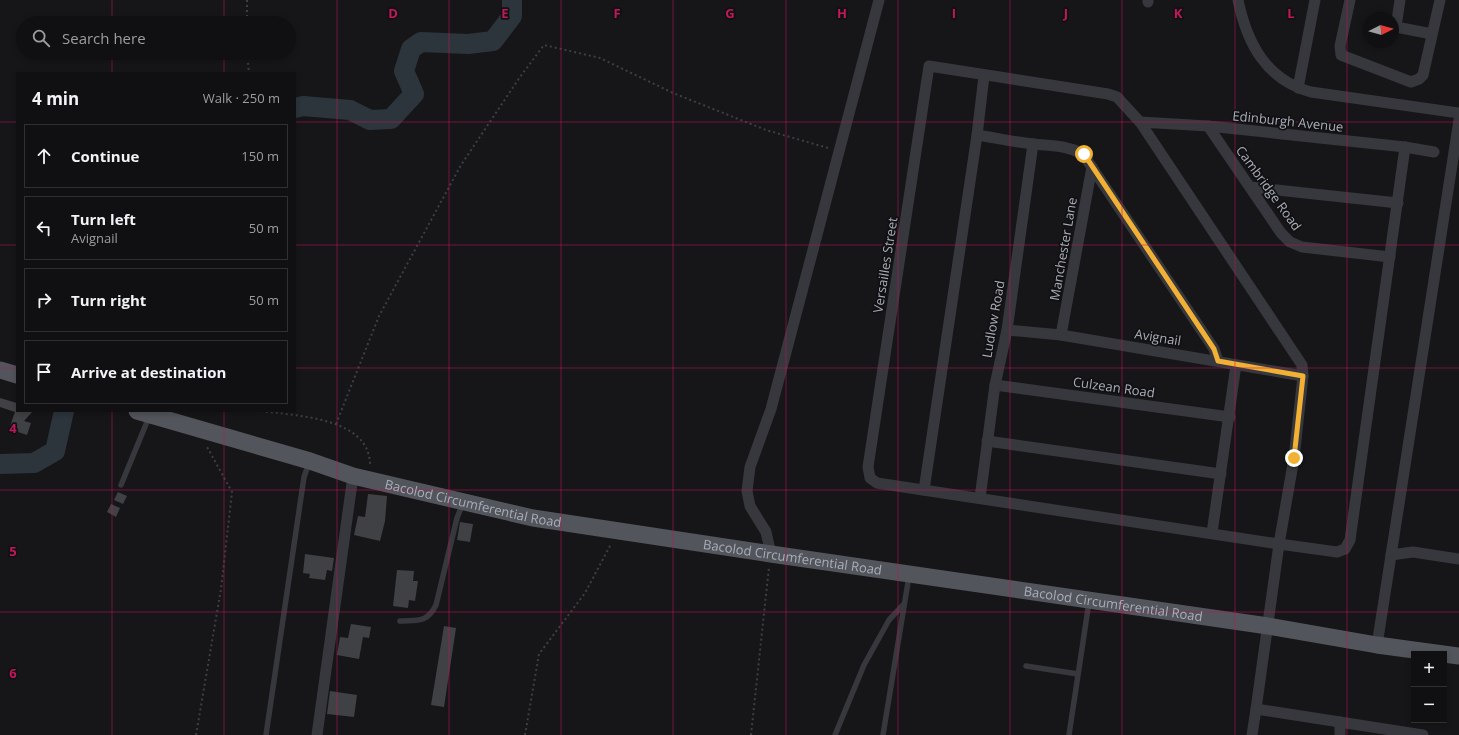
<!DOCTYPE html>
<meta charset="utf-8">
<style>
body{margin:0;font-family:"Open Sans",sans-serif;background:#19191b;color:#f1f3f6}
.controls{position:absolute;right:12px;bottom:12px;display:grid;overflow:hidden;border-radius:0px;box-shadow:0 2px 6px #0003}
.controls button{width:36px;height:36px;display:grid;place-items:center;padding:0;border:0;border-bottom:1px solid #303032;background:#101012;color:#f1f3f6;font:20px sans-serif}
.compass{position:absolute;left:1363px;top:12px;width:36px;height:36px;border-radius:50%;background:#101012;box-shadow:0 2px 6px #0003;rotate:84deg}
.stop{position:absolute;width:12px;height:12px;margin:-9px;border:3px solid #f2b134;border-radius:50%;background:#fff}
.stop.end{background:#f2b134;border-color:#fff;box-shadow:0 1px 4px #0008}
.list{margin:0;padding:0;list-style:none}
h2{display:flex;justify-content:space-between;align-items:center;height:52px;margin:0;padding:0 16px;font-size:17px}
h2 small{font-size:13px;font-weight:400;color:#9c9d9f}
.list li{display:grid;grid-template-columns:26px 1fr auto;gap:12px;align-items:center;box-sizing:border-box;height:64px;margin:0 8px 8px;padding:0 8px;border:1px solid #303032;border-radius:0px}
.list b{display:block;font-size:15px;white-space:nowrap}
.list p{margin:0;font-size:13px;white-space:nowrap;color:#9c9d9f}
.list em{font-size:13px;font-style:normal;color:#9c9d9f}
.icon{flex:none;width:22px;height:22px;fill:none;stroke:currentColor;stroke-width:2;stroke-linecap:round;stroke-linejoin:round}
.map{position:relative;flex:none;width:1459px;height:735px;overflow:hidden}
.search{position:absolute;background:#101012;box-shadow:0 2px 6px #0003;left:16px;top:16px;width:280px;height:44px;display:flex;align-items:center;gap:10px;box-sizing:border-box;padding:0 14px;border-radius:22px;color:#9c9d9f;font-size:15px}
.panel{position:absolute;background:#101012;box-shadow:0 2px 6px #0003;left:16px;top:72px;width:280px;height:340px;border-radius:0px}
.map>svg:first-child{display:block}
</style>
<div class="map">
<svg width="1459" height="735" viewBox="0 0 1459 735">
<rect width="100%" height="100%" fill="#161618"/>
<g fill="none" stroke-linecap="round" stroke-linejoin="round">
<g stroke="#2c353c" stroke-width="20">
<path d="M295,108L303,106L350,110L370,120L391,119L414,94L404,71L411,49L421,42L468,44L493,41L512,16V0"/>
<path d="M0,464L34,463L55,451L64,411"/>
</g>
</g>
<g fill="#404145">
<path d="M0,398L17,403V411H33L24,421L31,423L27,435L9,429L15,412L0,407Z"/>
<path d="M118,492L127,496L123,504L114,500Z"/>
<path d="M368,494L387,496L385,521L380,541L354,535L358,516L365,517Z"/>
<path d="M111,504L120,508L116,517L107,512Z"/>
<path d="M460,522L473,524L470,542L457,540Z"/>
<path d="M305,554L334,558L332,571L327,570L325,580L309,578L310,574L303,573Z"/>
<path d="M397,570L414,571L413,581H418L415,601L409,600L408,608L393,606Z"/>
<path d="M351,624L371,627L369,638L363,637L359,659L337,655L340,637L348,638Z"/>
<path d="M444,626L456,628L444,707L431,705Z"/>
<path d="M330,691L357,695L354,717L327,714Z"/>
</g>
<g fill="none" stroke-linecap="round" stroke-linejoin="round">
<g stroke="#3d3f44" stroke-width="2" stroke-dasharray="2 3" stroke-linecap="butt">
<path d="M247,0V23"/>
<path d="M247,53L249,73"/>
<path d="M261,411C296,416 371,417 370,466"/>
<path d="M336,424L379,316L461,165L520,77L544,45L600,58L673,93L766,130L828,148"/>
<path d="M196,735L221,589L232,492L206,445"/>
<path d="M525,735L539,654L585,593L611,544"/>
<path d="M751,735L769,567"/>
</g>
<g stroke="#37383d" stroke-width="5.5">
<path d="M121,485L149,417"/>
<path d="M400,621C418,620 427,623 436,605L457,518L463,503"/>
<path d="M1026,666L1078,674"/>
<path d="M266,735L304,477L309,463"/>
<path d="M835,735L864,665L889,620L904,604"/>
<path d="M883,735L909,576"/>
<path d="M1069,735L1089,602"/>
</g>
<g stroke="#37383d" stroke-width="11">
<path d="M1238,0C1247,43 1266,80 1311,92L1459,113"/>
<path d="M1350,0L1340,46L1341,55L1411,82L1419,79L1423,75L1440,0"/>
<path d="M1400,0L1396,27L1432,34"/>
<path d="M1148,2V0"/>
<path d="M1298,88L1315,0"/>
<path d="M1140,122L1208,126L1405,147L1434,152"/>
<path d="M1208,126L1281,233L1290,242L1302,247L1390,257"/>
<path d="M977,135C996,138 1014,142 1033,144C1051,146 1066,145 1083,154L1208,340L1214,349L1218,361"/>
<path d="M1405,147L1350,540L1345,549L1337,552L1279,544L877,483L870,478L868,467L929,66L1108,94L1117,97L1140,122L1302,365L1303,376L1294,458L1279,544L1256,709L1423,735"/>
<path d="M1250,187L1398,203"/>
<path d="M1007,330L1061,335L1303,376"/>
<path d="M1061,335L1092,167"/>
<path d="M995,385L1230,417"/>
<path d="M987,441L1221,474"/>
<path d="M924,490L977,135L984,76"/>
<path d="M980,498L995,385L1007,330L1033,144"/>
<path d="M1212,533L1236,365"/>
<path d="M771,554L766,532L750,506L747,491L750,467L771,409L879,0"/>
<path d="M1391,555L1413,552L1459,559"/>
<path d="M1377,645L1459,120"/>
<path d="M317,735L353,476"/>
<path d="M1252,735L1256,709"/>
<path d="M1340,735V722"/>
</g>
<g stroke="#53555c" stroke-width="17">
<path d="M0,370L17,375"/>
<path id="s1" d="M137,411L310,461L353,476L533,518L771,554L1268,626L1377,645L1459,656"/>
</g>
</g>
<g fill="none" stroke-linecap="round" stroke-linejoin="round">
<path stroke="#f2b134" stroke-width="5" d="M1084,154L1214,349L1218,361L1303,376L1294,458"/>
</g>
<path fill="none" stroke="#c2185b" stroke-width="1" stroke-opacity="0.55" d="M112,0V23M224,0V23M337,0V735M449,0V735M561,0V735M673,0V735M786,0V735M898,0V735M1010,0V735M1122,0V735M1235,0V735M1347,0V735M112,53V73M224,53V73M0,122H17M295,122H1459M0,245H17M295,245H1459M0,368H17M295,368H1459M112,411V735M224,411V735M0,490H1459M0,612H1459"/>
<g text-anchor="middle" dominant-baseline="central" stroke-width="3.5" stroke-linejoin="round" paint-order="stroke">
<g font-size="13" fill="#a8adb8" stroke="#111113">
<text transform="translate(1288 121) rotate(6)">Edinburgh Avenue</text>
<text transform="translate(1269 188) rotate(54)">Cambridge Road</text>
<text transform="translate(1063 249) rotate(-80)">Manchester Lane</text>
<text transform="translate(885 265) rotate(-81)">Versailles Street</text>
<text transform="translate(993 319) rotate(-80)">Ludlow Road</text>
<text transform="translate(1158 337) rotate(9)">Avignail</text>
<text transform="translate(1114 387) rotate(8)">Culzean Road</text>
<text stroke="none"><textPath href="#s1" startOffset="349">Bacolod Circumferential Road</textPath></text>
<text stroke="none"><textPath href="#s1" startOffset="673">Bacolod Circumferential Road</textPath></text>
<text stroke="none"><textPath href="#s1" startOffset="997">Bacolod Circumferential Road</textPath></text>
</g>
</g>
<g font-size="13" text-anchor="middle" font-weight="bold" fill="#c2185b" stroke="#111113" stroke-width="3.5" stroke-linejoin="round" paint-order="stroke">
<text x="393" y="18">D</text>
<text x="505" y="18">E</text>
<text x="617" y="18">F</text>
<text x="730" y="18">G</text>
<text x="842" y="18">H</text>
<text x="954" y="18">I</text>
<text x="1066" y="18">J</text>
<text x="1178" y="18">K</text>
<text x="1291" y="18">L</text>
<text x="13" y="433">4</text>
<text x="13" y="556">5</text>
<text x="13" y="678">6</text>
</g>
</svg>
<div class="controls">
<button>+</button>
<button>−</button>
</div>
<svg class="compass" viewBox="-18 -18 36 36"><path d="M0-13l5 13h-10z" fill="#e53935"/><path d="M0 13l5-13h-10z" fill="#9c9d9f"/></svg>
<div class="stop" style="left:1084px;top:154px"></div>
<div class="stop end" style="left:1294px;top:458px"></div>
<div class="search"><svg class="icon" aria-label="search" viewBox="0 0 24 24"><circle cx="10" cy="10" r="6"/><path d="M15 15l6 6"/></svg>Search here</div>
<section class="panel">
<h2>4 min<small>Walk · 250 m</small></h2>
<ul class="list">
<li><svg class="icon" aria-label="ahead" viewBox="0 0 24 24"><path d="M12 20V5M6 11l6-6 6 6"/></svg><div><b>Continue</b></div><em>150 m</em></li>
<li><svg class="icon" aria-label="left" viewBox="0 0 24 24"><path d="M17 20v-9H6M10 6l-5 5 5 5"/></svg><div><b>Turn left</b><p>Avignail</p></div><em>50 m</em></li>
<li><svg class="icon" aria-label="right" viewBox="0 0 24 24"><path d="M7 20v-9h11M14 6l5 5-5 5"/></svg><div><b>Turn right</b></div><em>50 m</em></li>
<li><svg class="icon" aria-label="arrive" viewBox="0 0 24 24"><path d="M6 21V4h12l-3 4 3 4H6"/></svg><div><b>Arrive at destination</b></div></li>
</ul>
</section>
</div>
